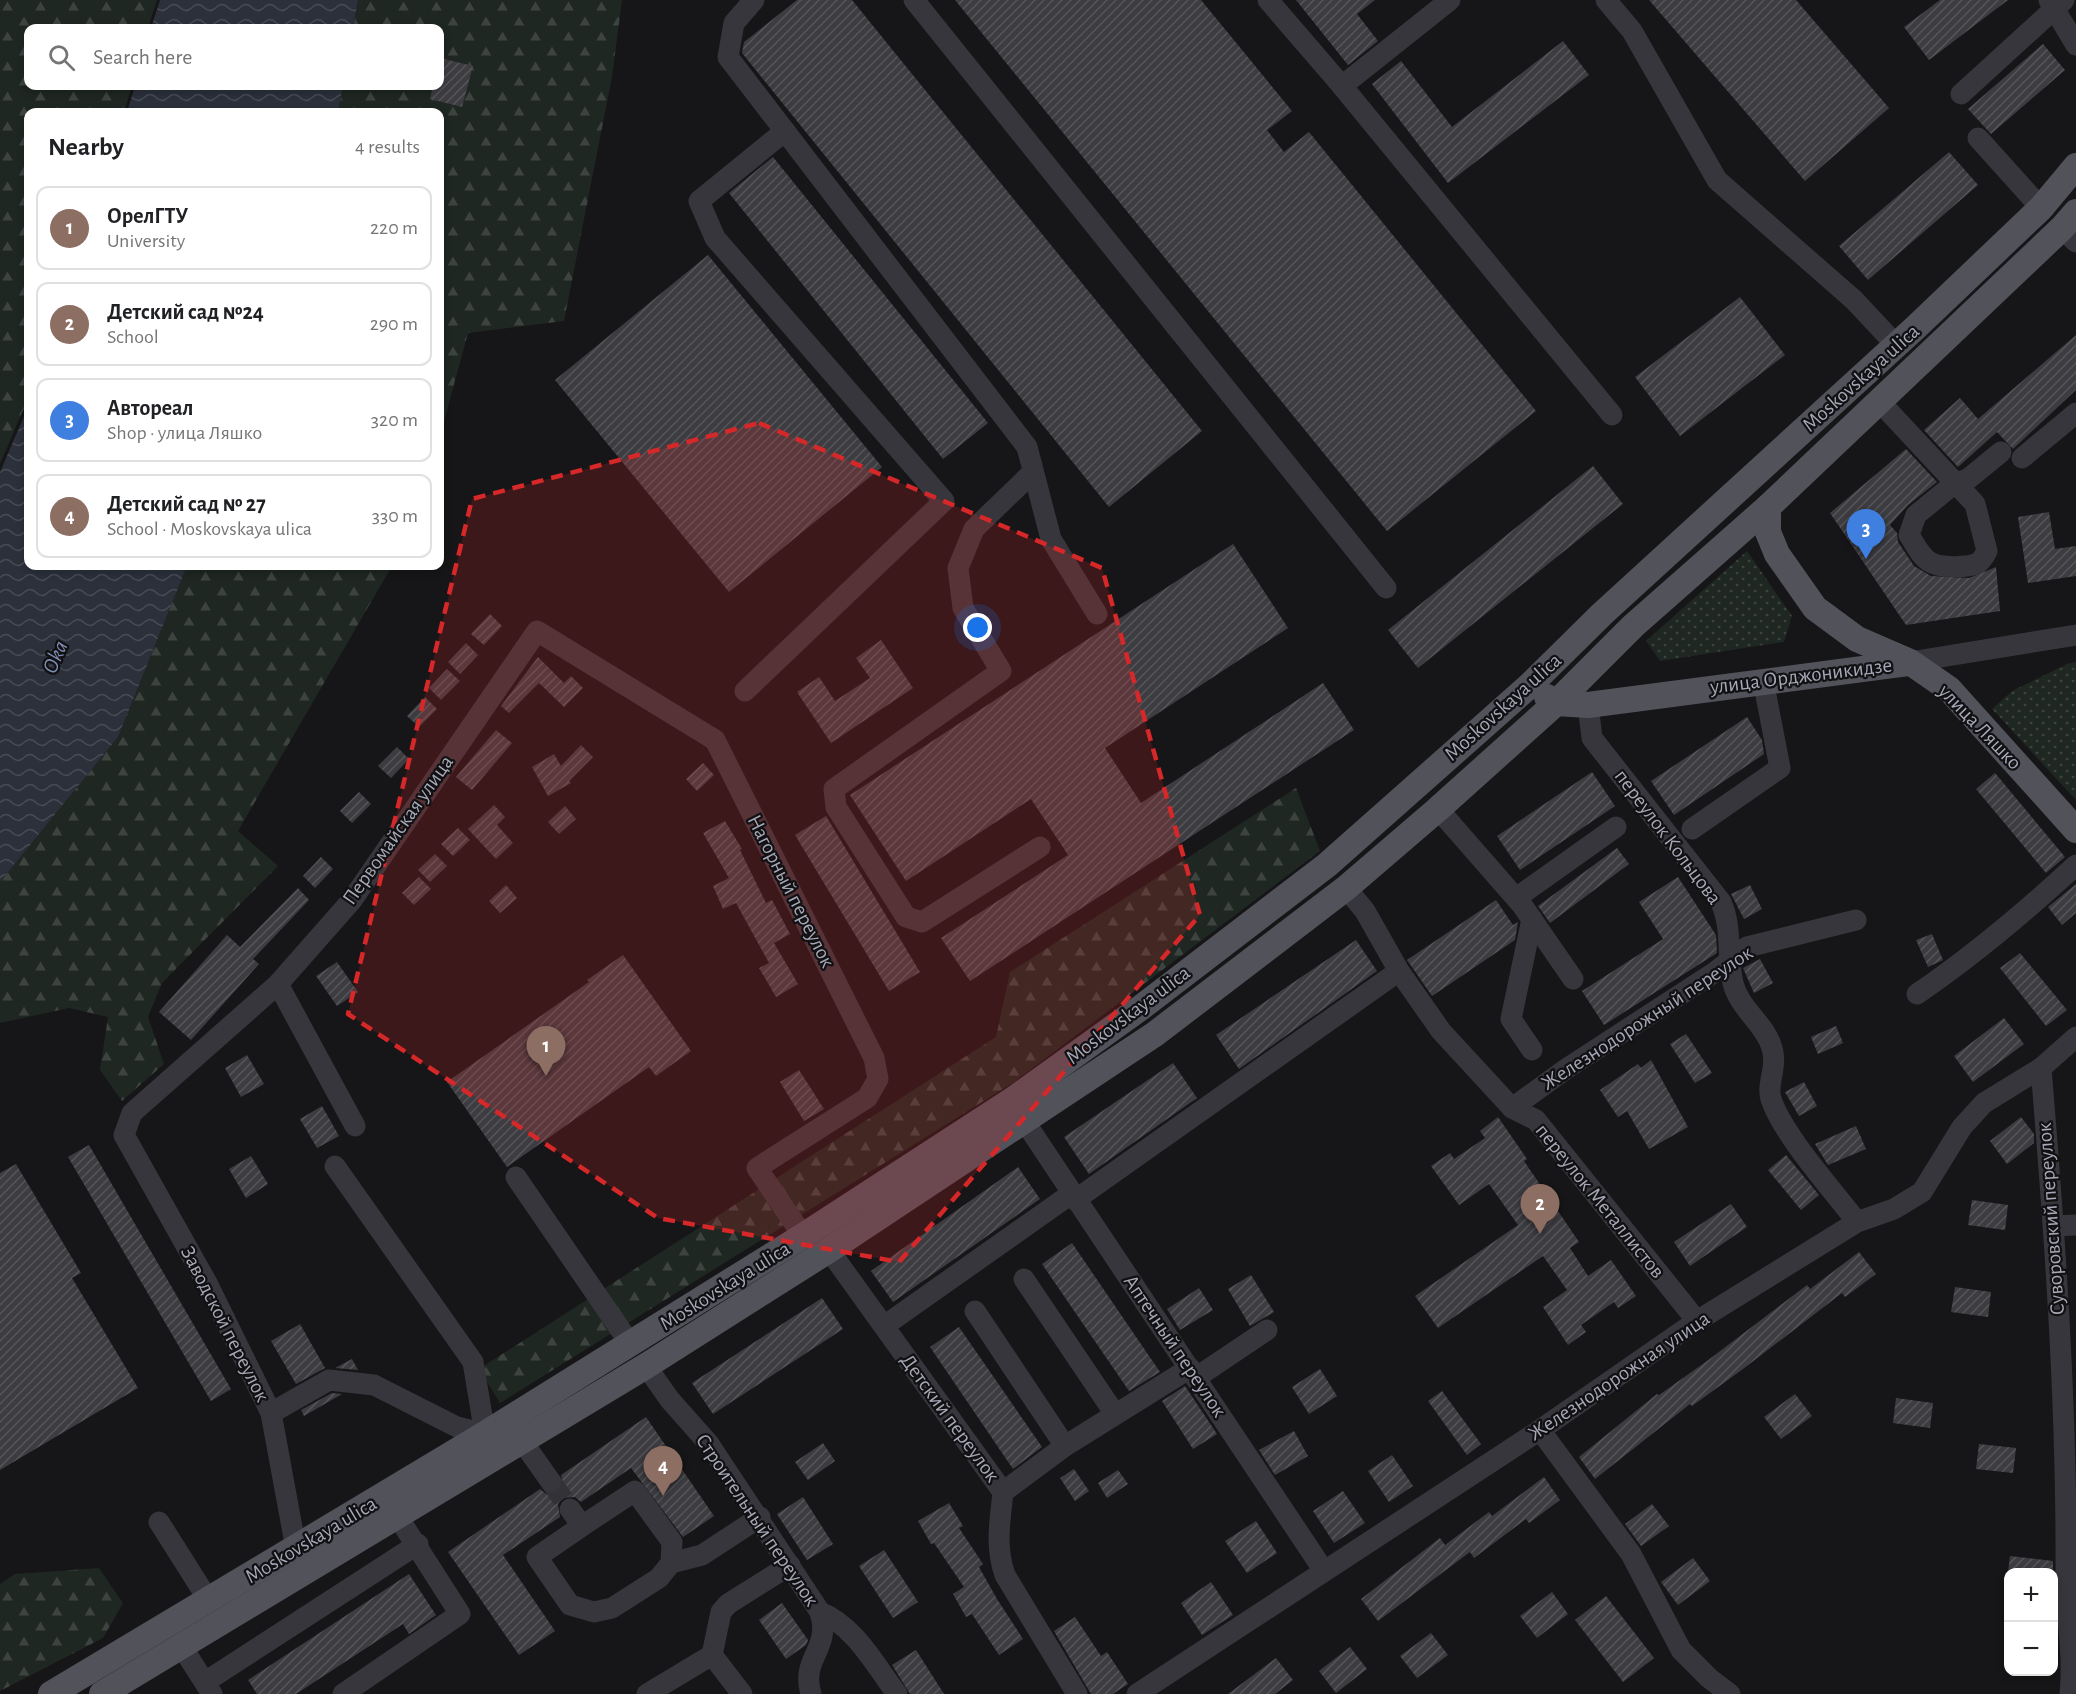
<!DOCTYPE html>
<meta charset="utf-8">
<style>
body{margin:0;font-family:"Alegreya Sans",sans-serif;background:#f6f6f6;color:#202124}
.controls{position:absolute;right:18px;bottom:18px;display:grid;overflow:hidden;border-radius:12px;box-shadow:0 3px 9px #0003}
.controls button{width:54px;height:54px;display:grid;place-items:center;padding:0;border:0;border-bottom:2px solid #e0e0e0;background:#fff;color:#202124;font:30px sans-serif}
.you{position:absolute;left:978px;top:628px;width:21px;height:21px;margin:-15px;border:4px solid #fff;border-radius:50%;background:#1a73e8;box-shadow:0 0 0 9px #1a73e833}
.badge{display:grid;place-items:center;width:39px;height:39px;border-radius:50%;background:#7e772b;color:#fff;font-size:20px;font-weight:700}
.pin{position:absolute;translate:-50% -50px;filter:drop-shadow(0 2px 3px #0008)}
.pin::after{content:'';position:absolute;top:32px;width:21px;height:18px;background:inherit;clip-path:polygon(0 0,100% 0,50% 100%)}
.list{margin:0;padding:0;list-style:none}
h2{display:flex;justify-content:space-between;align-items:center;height:78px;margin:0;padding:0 24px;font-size:26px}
h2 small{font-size:20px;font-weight:400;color:#757577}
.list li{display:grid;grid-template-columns:39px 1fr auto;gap:18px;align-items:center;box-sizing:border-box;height:84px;margin:0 12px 12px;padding:0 12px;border:2px solid #e0e0e0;border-radius:12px}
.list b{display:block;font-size:22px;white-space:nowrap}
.list p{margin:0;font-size:20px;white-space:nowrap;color:#757577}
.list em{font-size:20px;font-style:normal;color:#757577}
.icon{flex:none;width:33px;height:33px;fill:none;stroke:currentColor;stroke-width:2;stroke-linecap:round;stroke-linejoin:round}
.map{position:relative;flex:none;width:2076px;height:1694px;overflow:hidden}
.search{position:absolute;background:#fff;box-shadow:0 3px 9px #0003;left:24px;top:24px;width:420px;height:66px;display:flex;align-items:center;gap:15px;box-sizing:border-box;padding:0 21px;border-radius:12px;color:#757577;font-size:22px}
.panel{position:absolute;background:#fff;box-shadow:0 3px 9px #0003;left:24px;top:108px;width:420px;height:462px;border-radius:12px}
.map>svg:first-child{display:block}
</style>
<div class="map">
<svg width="2076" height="1694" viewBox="0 0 2076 1694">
<defs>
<pattern id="grass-dots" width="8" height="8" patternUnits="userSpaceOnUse" patternTransform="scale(1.5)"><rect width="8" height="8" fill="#1f2722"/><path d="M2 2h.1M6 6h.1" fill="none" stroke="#3d4440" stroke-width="1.8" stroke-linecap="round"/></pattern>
<pattern id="forest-firs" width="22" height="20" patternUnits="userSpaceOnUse" patternTransform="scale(1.5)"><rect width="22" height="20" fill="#1f2722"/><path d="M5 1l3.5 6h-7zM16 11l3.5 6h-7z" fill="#3d4440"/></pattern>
<pattern id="water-waves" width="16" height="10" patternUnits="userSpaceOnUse" patternTransform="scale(1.5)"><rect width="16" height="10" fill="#2b303b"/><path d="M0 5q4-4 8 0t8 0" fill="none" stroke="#474b55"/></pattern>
<pattern id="building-hatch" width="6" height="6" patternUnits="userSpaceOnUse" patternTransform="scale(1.5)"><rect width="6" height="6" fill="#3d3c41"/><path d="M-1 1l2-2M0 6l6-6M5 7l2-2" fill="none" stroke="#56555a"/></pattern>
</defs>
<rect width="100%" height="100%" fill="#161517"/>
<g fill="url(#grass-dots)">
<path d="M1747,551L1792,616L1784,642L1660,661L1646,641Z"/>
<path d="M2076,662V798L2075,799L1992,709L2012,691L2067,664Z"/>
</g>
<g fill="url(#forest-firs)">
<path d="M0,0H157L148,28H28V86H132L124,112H28V399L0,464Z"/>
<path d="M358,0H622L612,77L564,321L468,333L440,436V112H338L343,86H440V28H353Z"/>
<path d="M187,566H392L238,831L278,866L162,983L148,1017L164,1064L122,1101L100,1070L108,1017L69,1008L0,1023V882L118,737Z"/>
<path d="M1296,788L1320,851L1014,1082L500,1403L479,1369L996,1037L1010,972Z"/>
<path d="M99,1568L123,1603L103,1638L0,1691V1584L15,1574Z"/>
</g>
<g fill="url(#water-waves)">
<path d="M160,0H358L353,28H151Z"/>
<path d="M135,86H343L338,112H127Z"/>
<path d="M28,407V566H187L118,737L0,882V472Z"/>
</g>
<g fill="url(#building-hatch)">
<path d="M797,0H852L1202,431L1109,507L742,53L744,42Z"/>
<path d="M955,0H1201L1292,111L1267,130L1284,152L1309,132L1536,411L1387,531Z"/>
<path d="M1296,0H1375L1357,14L1378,41L1348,65Z"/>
<path d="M1649,0H1796L1889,108L1805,181Z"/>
<path d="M1940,0H2008L1929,60L1904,27Z"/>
<path d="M1563,41L1589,75L1448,183L1372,84L1401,61L1452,127Z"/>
<path d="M2043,44L2065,70L1991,134L1968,109Z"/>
<path d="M440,58L473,66L462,107L430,99L433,86H440Z"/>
<path d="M1949,152L1978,185L1868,280L1839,246Z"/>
<path d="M773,157L988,423L943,459L729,193Z"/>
<path d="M708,255L882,467L729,592L555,380Z"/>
<path d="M1740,297L1785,355L1680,436L1635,377Z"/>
<path d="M2076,335V390L2013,449L1997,432L1958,467L1924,430L1960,398L1978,419Z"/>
<path d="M1906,449L1937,482L1908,505L1890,525L1897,533L1898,542L1914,566L1931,576L1969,578L1996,567L2000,611L1906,625L1830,513Z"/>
<path d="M1593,466L1623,504L1418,668L1388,630Z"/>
<path d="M2049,512L2055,549L2076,546V576L2028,583L2018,517Z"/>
<path d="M1233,544L1288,628L1105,748L1141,803L1323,683L1354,730L970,981L941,938L1068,855L1031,799L906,881L850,795Z"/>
<path d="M490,614L502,626L484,645L471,634Z"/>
<path d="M881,640L913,688L831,743L797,692L819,677L835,701L870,678L856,658Z"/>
<path d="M466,643L478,655L460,674L448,662Z"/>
<path d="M538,657L564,683L571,676L583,688L564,707L539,683L509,713L501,706Z"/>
<path d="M447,669L460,681L441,700L429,688Z"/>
<path d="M425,697L437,709L419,727L407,716Z"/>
<path d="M1747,717L1762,740L1764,754L1674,815L1651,781Z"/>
<path d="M496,730L512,743L472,790L456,777Z"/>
<path d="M581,745L593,757L569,781L571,783L548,796L532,767L554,754L561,766Z"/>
<path d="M397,747L409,759L391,778L378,766Z"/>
<path d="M703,763L714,775L697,791L686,779Z"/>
<path d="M1592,772L1615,806L1520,870L1497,836Z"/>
<path d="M1995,773L2065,857L2046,873L1976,789Z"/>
<path d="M359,792L371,804L352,823L340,811Z"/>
<path d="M494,805L505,817L497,825L513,843L496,859L468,829Z"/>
<path d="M565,806L576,819L559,834L548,822Z"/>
<path d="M826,816L920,972L889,991L795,835Z"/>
<path d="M725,821L742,849L740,850L766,903L772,900L790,934L774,943L798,984L776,997L759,968L769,963L736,903L723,909L713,886L729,878L703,833Z"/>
<path d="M458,828L470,840L453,856L441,844Z"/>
<path d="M1617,848L1629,864L1550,923L1538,906Z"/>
<path d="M435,854L447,866L430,882L418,870Z"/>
<path d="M321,857L333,869L315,888L303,876Z"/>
<path d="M419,877L431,889L414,905L402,893Z"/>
<path d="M1678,877L1716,935L1717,953L1604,1025L1582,991L1663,939L1639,902Z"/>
<path d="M2076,884V913L2062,925L2048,907Z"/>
<path d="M506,885L517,898L500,913L489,901Z"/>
<path d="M1750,885L1762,909L1744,919L1731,894Z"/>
<path d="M298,888L309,900L253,959L259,964L191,1040L159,1012L227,935L240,947Z"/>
<path d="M1496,900L1513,925L1518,922L1515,940L1432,996L1407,960Z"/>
<path d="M1932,934L1943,960L1928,967L1916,940Z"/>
<path d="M1356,940L1377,971L1239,1069L1216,1035Z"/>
<path d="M2020,953L2067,1010L2046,1026L2000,968Z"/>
<path d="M623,955L691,1051L656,1076L649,1067L507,1167L447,1082L589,982L587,980Z"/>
<path d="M1760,959L1773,983L1754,993L1743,968Z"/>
<path d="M337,962L358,992L337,1006L316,976Z"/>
<path d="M2004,1018L2024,1044L1973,1082L1954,1056Z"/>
<path d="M1836,1026L1843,1043L1818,1054L1811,1037Z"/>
<path d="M1686,1034L1712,1073L1695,1083L1670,1044Z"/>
<path d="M247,1055L264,1084L241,1097L225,1068Z"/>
<path d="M1651,1060L1688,1127L1649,1149L1627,1111L1618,1117L1600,1090L1638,1064L1641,1068Z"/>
<path d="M1173,1063L1197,1098L1089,1174L1064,1137Z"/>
<path d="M799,1070L824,1109L804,1121L780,1082Z"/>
<path d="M1804,1082L1817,1106L1799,1116L1785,1092Z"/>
<path d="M322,1106L339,1136L317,1148L300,1119Z"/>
<path d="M1498,1117L1527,1159L1524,1161L1579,1242L1570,1248L1588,1276L1611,1260L1636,1296L1618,1308L1614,1302L1581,1325L1586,1332L1568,1345L1543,1307L1567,1290L1543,1256L1438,1328L1415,1296L1518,1225L1489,1184L1459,1205L1431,1166L1450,1153L1454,1159L1485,1138L1480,1131Z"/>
<path d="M2021,1117L2034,1134V1143L2007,1164L1990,1141Z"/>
<path d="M1856,1126L1866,1149L1828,1165L1815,1144Z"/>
<path d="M89,1145L231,1389L211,1401L68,1157Z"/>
<path d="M1786,1155L1819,1195L1801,1210L1768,1170Z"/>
<path d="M251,1156L268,1184L246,1198L229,1169Z"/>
<path d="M16,1164L81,1273L72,1278L138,1388L0,1470V1173Z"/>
<path d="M1018,1167L1040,1199L893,1302L871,1271Z"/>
<path d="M1972,1200L2008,1205L2005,1230L1968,1225Z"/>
<path d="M1731,1204L1747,1227L1690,1266L1674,1242Z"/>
<path d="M1072,1243L1160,1372L1129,1391L1042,1264Z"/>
<path d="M1859,1252L1876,1274L1845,1297L1842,1293L1743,1369L1692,1406L1690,1404L1595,1479L1579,1457L1657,1394L1659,1395L1707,1361L1807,1285L1810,1289Z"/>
<path d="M1251,1275L1274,1312L1250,1326L1228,1289Z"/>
<path d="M1955,1287L1991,1292L1988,1317L1951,1312Z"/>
<path d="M1199,1288L1213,1310L1180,1330L1167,1309Z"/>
<path d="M822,1298L843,1329L713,1414L692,1383Z"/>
<path d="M300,1324L325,1368L296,1384L271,1341Z"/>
<path d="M959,1327L1042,1447L1013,1469L930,1347Z"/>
<path d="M352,1359L358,1370L335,1368Z"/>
<path d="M1320,1369L1337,1396L1309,1414L1292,1387Z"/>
<path d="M1185,1386L1217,1434L1193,1449L1162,1401Z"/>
<path d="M1442,1391L1481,1444L1467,1455L1428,1401Z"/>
<path d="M332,1393L342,1394L304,1416L301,1410Z"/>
<path d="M1795,1394L1812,1416L1781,1439L1764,1417Z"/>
<path d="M1896,1398L1933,1403L1930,1428L1893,1423Z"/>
<path d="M646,1417L714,1516L683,1537L631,1468L581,1502L575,1497L563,1498L558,1504L560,1517L503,1555L555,1631L519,1655L448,1552L540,1489L546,1494L558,1493L563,1487L561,1475Z"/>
<path d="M1294,1431L1308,1456L1275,1475L1259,1450Z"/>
<path d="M823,1443L835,1461L808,1480L795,1462Z"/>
<path d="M1979,1444L2016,1448L2013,1473L1976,1469Z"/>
<path d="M1392,1455L1413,1486L1389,1502L1368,1471Z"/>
<path d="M1074,1469L1089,1491L1075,1501L1060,1478Z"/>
<path d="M1118,1470L1128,1484L1107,1498L1098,1483Z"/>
<path d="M1544,1477L1560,1500L1529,1523L1526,1519L1474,1558L1470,1552L1378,1621L1361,1599L1440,1538L1445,1545L1489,1512L1492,1516Z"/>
<path d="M1343,1491L1365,1523L1334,1543L1313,1511Z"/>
<path d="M803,1497L833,1544L807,1560L777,1514Z"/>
<path d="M949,1503L963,1526L959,1528L983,1564L979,1567L997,1599L1023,1639L999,1655L972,1614L966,1617L953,1594L964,1587L934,1543L931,1544L918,1521Z"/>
<path d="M1652,1504L1669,1526L1641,1546L1625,1524Z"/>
<path d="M1256,1521L1277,1553L1247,1573L1225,1541Z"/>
<path d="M884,1550L918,1602L893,1618L859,1566Z"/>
<path d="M2010,1556L2053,1561V1572H2008Z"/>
<path d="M1693,1558L1710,1581L1678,1605L1661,1582Z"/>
<path d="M409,1574L436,1615L409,1634L403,1624L296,1694H257L248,1680Z"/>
<path d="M1211,1582L1233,1615L1202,1635L1181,1603Z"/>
<path d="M1552,1592L1568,1614L1537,1638L1520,1616Z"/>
<path d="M1606,1596L1654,1658L1623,1682L1575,1620Z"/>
<path d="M782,1603L808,1640L806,1645L786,1659L759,1620Z"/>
<path d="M1075,1617L1101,1656L1107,1652L1128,1684L1113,1694H1091L1054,1631Z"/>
<path d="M1431,1633L1448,1655L1417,1678L1400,1656Z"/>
<path d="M1350,1647L1367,1669L1336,1693L1319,1671Z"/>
<path d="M916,1650L944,1694H910L892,1665Z"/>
<path d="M1276,1658L1293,1680L1275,1694H1228Z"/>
</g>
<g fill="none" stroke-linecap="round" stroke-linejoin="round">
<path stroke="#333237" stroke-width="21" stroke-dasharray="21 10" stroke-linecap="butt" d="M551,1482L570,1509"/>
<g stroke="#37363c" stroke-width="21">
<path d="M754,0L734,23L728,57L1027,447L1051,539L1097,614"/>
<path d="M914,0L1386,588"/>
<path d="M1268,0L1342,86L1450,0"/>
<path d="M1606,0L1632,31L1717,180L1854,300L1897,346"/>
<path d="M2049,0L2076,45"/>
<path d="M1342,86L1612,415"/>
<path d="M1961,94L2064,0"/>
<path d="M1978,138L2041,208"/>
<path d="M2062,228L2076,242"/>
<path d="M1879,401L1975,504L1987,551C1985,555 1982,560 1978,563C1968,568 1939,568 1930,562C1920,556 1915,544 1909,535L1916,515L1955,483L1968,479L2001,452"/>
<path d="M2022,458L2076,413"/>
<path d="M1033,472L974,529L958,568L963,608L1001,671L834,789L836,807L906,917L922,922L1040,847"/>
<path d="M1910,662L2076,635"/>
<path d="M745,691L944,501L715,238L699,201L785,131"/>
<path d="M1588,705L1592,738L1721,902C1733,929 1726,955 1733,983C1739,1008 1763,1022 1771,1045C1779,1066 1766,1083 1771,1099C1783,1135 1832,1189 1857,1222"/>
<path d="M1438,809L1522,905L1573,979"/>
<path d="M1692,829L1780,768L1763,680"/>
<path d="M1346,888L1365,911L1399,971L1441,1031L1512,1108L1536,1120L1697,1321"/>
<path d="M1516,898L1616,827"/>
<path d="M278,984L355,1126"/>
<path d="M1917,994C1974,955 2025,912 2076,865"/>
<path d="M1532,1050L1511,1019L1532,919"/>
<path d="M2041,1068C2055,1237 2067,1406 2066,1576C2066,1615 2074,1655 2070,1694"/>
<path d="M1512,1108L1566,1069L1715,972L1747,947L1856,920"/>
<path d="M1025,1122L1324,1571"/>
<path d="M516,1177L631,1345"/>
<path d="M1075,1200L1399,971"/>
<path d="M2054,1226L2076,1225"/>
<path d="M829,1250L1003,1492C1000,1521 995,1547 1005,1575L1077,1694"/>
<path d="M1024,1279L1115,1414"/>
<path d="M975,1311L1065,1446"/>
<path d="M884,1326L1071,1194"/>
<path d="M646,1366L670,1400L709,1444L820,1612C855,1626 875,1665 897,1694"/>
<path d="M1197,1377L1267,1330"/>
<path d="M271,1413L329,1380L374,1385L457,1427L485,1434L473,1362L335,1166"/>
<path d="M1540,1430L1631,1554L1681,1650L1709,1678L1730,1694"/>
<path d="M522,1441L551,1482"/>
<path d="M1003,1492L1065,1446L1190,1368"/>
<path d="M570,1509L582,1526L537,1557L570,1605L594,1612L612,1608L659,1578L671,1563L672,1542L635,1491L582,1526"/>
<path d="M159,1522L209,1601"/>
<path d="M296,1549L271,1413L207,1283L124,1135L132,1113L278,984L352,900L537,631L715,740L874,1058L878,1079L867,1098L757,1168L803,1236"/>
<path d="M671,1563L702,1555L760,1517"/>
<path d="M182,1647L212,1694"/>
<path d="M712,1655L742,1694"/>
<path d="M205,1682L418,1544"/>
<path d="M343,1694L460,1614L398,1517"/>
<path d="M647,1694L712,1655L721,1612L728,1604L790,1565"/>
<path d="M811,1694C800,1657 832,1650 820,1612"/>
<path d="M1137,1694L1540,1430L1697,1321L1857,1222L1894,1209L1922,1192L1962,1127L1984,1103L2041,1068L2076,1037"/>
</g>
<g stroke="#52525b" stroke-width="26">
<path d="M1768,507V532L1777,554L1815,608L1857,639L1910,662L1949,689L2076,830"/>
<path d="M1547,697L1556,703L1588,705L1908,663"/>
<path d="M51,1694L485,1434L803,1236L1011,1101L1139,1009L1327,865L1529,686L1602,614L1915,328L2041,208L2076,166"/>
<path d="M102,1694L646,1366L829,1250L1155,1034L1346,888L1438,809L1556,703L1633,626L1768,507L2062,228L2076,212"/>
</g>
</g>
<path fill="#d62828" fill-opacity="0.2" stroke="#d62828" stroke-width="4.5" stroke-dasharray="12 8" stroke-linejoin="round" d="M759,423L1102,568L1200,915L899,1262L658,1218L348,1014L472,499Z"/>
<g text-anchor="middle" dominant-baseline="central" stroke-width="4.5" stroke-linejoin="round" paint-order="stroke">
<g font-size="21" fill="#a7a8b7" stroke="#111012">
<text transform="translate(1861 378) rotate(-42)">Moskovskaya ulica</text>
<text transform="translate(1801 676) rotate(-7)">улица Орджоникидзе</text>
<text transform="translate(1503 707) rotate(-42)">Moskovskaya ulica</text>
<text transform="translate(1980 727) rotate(46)">улица Ляшко</text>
<text transform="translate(398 830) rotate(-55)">Первомайская улица</text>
<text transform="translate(1668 837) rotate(53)">переулок Кольцова</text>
<text transform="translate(791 891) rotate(63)">Нагорный переулок</text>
<text transform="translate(1128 1015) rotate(-37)">Moskovskaya ulica</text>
<text transform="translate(1647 1018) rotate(-33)">Железнодорожный переулок</text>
<text transform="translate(1600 1201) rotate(51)">переулок Металлистов</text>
<text transform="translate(2051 1219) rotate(-94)">Суворовский переулок</text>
<text transform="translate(725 1286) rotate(-32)">Moskovskaya ulica</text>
<text transform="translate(225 1324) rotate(63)">Заводской переулок</text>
<text transform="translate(1175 1346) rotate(56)">Аптечный переулок</text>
<text transform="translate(1619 1376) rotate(-34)">Железнодорожная улица</text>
<text transform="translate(950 1418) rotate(54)">Детский переулок</text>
<text transform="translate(757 1520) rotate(56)">Строительный переулок</text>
<text transform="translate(311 1540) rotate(-31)">Moskovskaya ulica</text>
</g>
<g font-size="22" font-style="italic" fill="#7e8db2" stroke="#111012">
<text transform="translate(55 657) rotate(-67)">Oka</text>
</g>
</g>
</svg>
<div class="controls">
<button>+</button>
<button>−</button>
</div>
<div class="you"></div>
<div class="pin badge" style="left:546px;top:1076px;background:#8d6e63">1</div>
<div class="pin badge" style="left:1540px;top:1234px;background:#8d6e63">2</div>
<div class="pin badge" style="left:1866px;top:559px;background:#3f7fe0">3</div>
<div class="pin badge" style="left:663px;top:1496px;background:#8d6e63">4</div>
<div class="search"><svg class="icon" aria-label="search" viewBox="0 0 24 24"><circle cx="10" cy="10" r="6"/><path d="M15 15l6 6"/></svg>Search here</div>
<section class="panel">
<h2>Nearby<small>4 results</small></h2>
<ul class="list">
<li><span class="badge" style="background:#8d6e63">1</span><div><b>ОрелГТУ</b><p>University</p></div><em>220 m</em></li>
<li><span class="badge" style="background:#8d6e63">2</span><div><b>Детский сад №24</b><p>School</p></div><em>290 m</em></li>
<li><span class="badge" style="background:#3f7fe0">3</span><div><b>Автореал</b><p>Shop · улица Ляшко</p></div><em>320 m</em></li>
<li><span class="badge" style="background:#8d6e63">4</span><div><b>Детский сад № 27</b><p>School · Moskovskaya ulica</p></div><em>330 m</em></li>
</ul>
</section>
</div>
